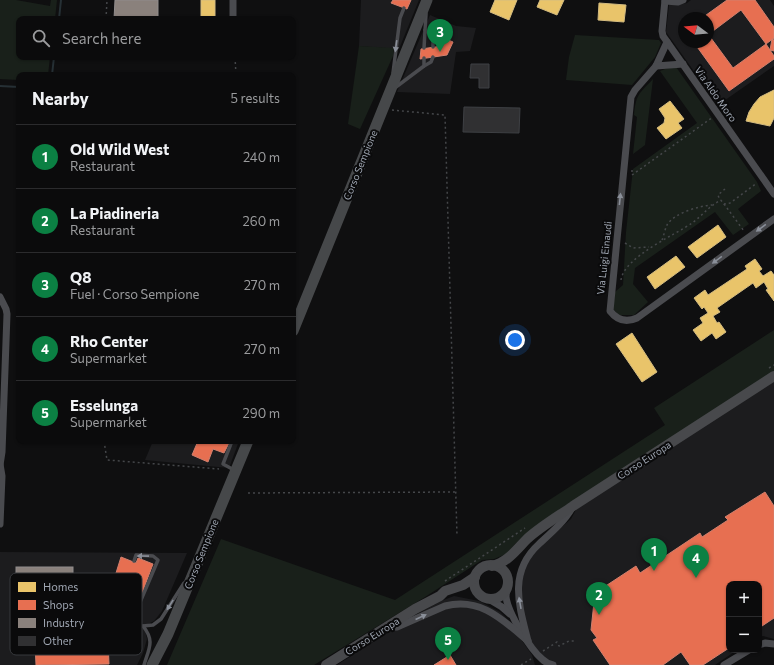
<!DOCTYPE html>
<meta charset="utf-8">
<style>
body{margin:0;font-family:Commissioner,sans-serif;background:#19191a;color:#f1f3f6}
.controls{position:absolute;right:12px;bottom:12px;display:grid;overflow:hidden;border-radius:8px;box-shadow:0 1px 3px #0004}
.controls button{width:36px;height:36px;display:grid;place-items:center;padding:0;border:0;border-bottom:1px solid #2b2b2d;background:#0b0b0c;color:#f1f3f6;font:20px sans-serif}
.compass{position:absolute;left:678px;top:12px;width:36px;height:36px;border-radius:50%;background:#0b0b0c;box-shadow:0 1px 3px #0004;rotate:286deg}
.you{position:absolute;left:515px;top:340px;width:14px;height:14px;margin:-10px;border:3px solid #fff;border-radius:50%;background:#1a73e8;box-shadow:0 0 0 6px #1a73e833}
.badge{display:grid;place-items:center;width:26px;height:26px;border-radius:50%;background:#0b8043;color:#fff;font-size:13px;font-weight:700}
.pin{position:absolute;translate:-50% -33px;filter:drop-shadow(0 1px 2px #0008)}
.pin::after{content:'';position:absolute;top:21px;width:14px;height:12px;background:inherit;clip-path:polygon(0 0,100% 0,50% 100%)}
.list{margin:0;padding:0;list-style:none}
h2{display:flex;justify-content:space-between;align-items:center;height:52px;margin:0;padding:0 16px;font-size:17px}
h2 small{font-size:13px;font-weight:400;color:#9a9b9d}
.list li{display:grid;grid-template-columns:26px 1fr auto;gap:12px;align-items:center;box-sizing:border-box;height:64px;padding:0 16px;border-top:1px solid #2b2b2d}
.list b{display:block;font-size:15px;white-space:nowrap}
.list p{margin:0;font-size:13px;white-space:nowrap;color:#9a9b9d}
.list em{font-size:13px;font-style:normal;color:#9a9b9d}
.icon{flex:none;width:22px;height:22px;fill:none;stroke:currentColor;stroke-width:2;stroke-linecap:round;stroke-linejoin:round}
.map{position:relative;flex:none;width:774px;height:665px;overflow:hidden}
.search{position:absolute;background:#0b0b0c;box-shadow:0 1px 3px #0004;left:16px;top:16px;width:280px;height:44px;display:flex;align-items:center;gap:10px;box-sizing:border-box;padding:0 14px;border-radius:8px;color:#9a9b9d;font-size:15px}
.panel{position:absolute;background:#0b0b0c;box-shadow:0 1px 3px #0004;left:16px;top:72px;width:280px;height:372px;border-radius:8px}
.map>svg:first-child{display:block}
</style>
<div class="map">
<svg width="774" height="665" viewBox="0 0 774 665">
<rect width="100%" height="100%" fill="#0f0f10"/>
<g fill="#1c1c1e" fill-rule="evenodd">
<path d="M361,0H419L399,49L359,46Z"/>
<path d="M691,0H770L774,6V66L718,105L666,32L669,5H678L687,3ZM684,18H708V42H684Z"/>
<path d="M430,15L456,26L476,28L470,51L456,52L450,94L397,92Z"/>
<path d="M774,381V639L763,636L759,637V584H729V650H737L715,665H556L551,664L529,641L520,604L523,572L534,551L571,519L578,506Z"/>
<path d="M153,441H239L229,468L145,460Z"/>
<path d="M0,552L187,553L162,611L154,621L144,626L147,639L143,653L137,665H0Z"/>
<path d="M454,596L479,601L500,612L507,619L532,655L535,665H337L417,614L441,601Z"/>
</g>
<g fill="#19201a">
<path d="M0,0H16L50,6L51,0H57L55,19H19V57H50L48,75H19V80L0,79Z"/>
<path d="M575,35L659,40L661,43L655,57L632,85L566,80L569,57Z"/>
<path d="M359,46L394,48L393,56L360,129L348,124Z"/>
<path d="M676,67L757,182L761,191L738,209L749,224L733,235L715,212L635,268L633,284L648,302L634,315H619L613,309L615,292L623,285L626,232L633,169L697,123L660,71L665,69Z"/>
<path d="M653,79L645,145L633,154L637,117L634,115C636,94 639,94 653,79Z"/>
<path d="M774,330V371L545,519L516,543L506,554L494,559L482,560L425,597L314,665H167L221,539L395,600L665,425L654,408Z"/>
</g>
<g fill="#e9c46a" stroke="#d3bb80">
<rect x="201" y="0" width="14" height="19"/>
<path d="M495,0H517L509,20L490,12Z"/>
<path d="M540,0H564L557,15L537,7Z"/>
<path d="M599,3L626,5L624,22L598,20Z"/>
<path d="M774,90V118L770,126L746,121L749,112L754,104L760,97Z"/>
<path d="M670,101L684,119L678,123L682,128L666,139L657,128L664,123L665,118L659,109Z"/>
<path d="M718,225L726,237L697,258L688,247Z"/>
<path d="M676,256L685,267L655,289L647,277Z"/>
<path d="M755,259L762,269L759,271L763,276L771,271L774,275V301L766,290L768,289L764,282L756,288L753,283L717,308L720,312L713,316L717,323L719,322L726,332L716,339L712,333L701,341L693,330L703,323L700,318L708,313L704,307L702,309L694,298L705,290L708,295L747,269L745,266Z"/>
<path d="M632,333L657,372L642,382L616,344Z"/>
</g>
<g fill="#e76f51" stroke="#d1806e">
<path d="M393,0H411L407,9L391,3Z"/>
<path d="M727,0H755L774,27V38L766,44L741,10L709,34L708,18H702Z"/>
<path d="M708,34L733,68L766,44L774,56V59L729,91L695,44L697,42H708Z"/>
<path d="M446,39L453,42L447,55L420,59L421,49L442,46Z"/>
<path d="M772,39L774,40V51L770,50Z"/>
<path d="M198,441H230L224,453L213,449L208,462L192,455Z"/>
<path d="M765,492L774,506V618L759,628V584H729V648L703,665H690L681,652L663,665H610L593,640L597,638L591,630L595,593L636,566L640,573L700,533L702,537L728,520L725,517Z"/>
<path d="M121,557L136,563L138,558L153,564L141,596L126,590L130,578L116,573Z"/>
<path d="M107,617L109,664L36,665L34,619Z"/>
<path d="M450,655L456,665H434Z"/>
</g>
<g fill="#8a817c" stroke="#908c8c">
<path d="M115,0H158V19H114Z"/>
<rect x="16" y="567" width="57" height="26"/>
</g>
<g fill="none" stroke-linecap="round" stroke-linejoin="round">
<g stroke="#263035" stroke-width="2">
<path d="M59,19L61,0"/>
<path d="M52,75L54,57"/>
<path d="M0,86L19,87"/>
</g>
</g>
<g fill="#303032" stroke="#3e4044">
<path d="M471,64H489V88H479V78H470Z"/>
<path d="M464,107L520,108L519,133L463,132Z"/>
</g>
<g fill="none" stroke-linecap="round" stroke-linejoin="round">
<g stroke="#45474a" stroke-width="1.5" stroke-dasharray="2 3" stroke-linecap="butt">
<path d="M106,19L107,0"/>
<path d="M235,57L236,75"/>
<path d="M392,110L445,115L457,536"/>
<path d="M632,170V175L713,117"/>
<path d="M725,189L718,195L719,198L724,204L730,203L757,183"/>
<path d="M724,204L744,231"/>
<path d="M662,240C664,235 665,229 667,225C674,213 699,206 712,205"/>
<path d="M625,243L633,248L649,247"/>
<path d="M621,280C624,257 675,235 692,223C703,215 708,207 721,200"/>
<path d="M769,368L774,365"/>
<path d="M104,441L107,460L219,469"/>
<path d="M248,493L455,492"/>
<path d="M445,581L525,528"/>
<path d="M543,651L557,642L559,646L569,641H576"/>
<path d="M521,665L531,659"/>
</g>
<g stroke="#4a4b4f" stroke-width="3.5">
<path d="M425,30L433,37V47"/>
<path d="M424,48L426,14"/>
<path d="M424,66L431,62L433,57"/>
<path d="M393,73L400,18L404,8"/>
<path d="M396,87L424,66V58"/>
<path d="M232,441L223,464L234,470"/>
<path d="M134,561L136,555L153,556L158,560L138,607"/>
<path d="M121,600L128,578"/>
<path d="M143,626L153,625L161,619L184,583"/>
<path d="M143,626C155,641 149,648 144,665"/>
</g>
<g stroke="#4a4b4f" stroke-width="7">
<path d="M665,0L662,31L663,36L774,194"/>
<path d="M665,1L678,2L683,0"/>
<path d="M233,19V0"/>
<path d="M667,42L656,66L635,90L631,97L610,311C617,320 626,323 637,318L774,219"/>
<path d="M656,66L683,64"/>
<path d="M0,297L6,309L7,314L2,452L0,465"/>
<path d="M0,464L2,476L0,524"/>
<path d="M507,588C506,591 506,594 506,597C508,613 530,649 542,659C545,662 549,664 553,665"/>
<path d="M487,598L502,607L510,614"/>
<path d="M387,628L397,627L445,606C481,597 503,620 528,641"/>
<path d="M528,641C519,606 508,572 539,544C551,533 564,522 572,508"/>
<path d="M759,645L765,643L774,644"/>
<path d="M724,665L749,650"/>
</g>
<g stroke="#48494c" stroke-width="10">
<circle cx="491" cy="582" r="17"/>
<path d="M492,566C508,562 516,550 527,539C540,527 557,517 573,506L774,376"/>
<path d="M326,665L415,609L440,596L445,591L463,585L475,577"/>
</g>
<g stroke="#46484a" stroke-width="11">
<path d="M293,331L427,0"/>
<path d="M152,665L168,634L248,441"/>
</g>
</g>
<defs><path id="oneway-solid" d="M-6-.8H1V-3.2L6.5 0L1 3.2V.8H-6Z"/></defs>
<g fill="#8a8f99">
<use href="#oneway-solid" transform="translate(396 46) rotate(98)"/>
<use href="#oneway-solid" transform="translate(620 199) rotate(-84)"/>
<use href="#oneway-solid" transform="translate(761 228) rotate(144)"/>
<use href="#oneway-solid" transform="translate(717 260) rotate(144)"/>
<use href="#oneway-solid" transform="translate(143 556) rotate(-179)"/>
<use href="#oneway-solid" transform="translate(520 603) rotate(-100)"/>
<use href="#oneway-solid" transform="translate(170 605) rotate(122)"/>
<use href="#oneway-solid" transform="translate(421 617) rotate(-25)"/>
</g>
<g text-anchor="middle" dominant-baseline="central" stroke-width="4" stroke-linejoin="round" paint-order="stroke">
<g font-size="10" fill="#9fa6b2" stroke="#0a0a0b">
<text transform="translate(716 94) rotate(55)">Via Aldo Moro</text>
<text transform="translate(360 165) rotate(-68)">Corso Sempione</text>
<text transform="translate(604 258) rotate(-84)">Via Luigi Einaudi</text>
<text transform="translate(644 460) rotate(-33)">Corso Europa</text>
<text transform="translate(201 554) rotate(-68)">Corso Sempione</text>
<text transform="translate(372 636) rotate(-32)">Corso Europa</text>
</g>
</g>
<rect x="10" y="573" width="132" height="82" rx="6" fill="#0a0a0b" stroke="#37393d" stroke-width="1"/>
<rect x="18" y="582" width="18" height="10" fill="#e9c46a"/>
<rect x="18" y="600" width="18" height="10" fill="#e76f51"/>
<rect x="18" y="618" width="18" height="10" fill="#8a817c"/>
<rect x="18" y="636" width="18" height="10" fill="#303032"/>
<g font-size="11" fill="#9fa6b2">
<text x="43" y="591">Homes</text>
<text x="43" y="609">Shops</text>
<text x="43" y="627">Industry</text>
<text x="43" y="645">Other</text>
</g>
</svg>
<div class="controls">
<button>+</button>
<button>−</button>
</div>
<svg class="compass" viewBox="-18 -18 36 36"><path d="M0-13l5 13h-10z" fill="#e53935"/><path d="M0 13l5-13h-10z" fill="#9a9b9d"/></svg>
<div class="you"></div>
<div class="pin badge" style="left:654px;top:571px">1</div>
<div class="pin badge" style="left:599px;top:615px">2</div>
<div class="pin badge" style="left:440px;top:52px">3</div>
<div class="pin badge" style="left:696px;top:578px">4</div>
<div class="pin badge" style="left:448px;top:660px">5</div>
<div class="search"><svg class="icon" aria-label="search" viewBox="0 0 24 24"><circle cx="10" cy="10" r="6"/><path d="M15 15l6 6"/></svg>Search here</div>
<section class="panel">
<h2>Nearby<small>5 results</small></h2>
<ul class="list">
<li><span class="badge">1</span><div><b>Old Wild West</b><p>Restaurant</p></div><em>240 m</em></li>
<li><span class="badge">2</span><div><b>La Piadineria</b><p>Restaurant</p></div><em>260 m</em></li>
<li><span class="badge">3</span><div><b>Q8</b><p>Fuel · Corso Sempione</p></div><em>270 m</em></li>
<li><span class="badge">4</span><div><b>Rho Center</b><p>Supermarket</p></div><em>270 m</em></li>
<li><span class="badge">5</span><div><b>Esselunga</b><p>Supermarket</p></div><em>290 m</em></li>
</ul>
</section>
</div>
